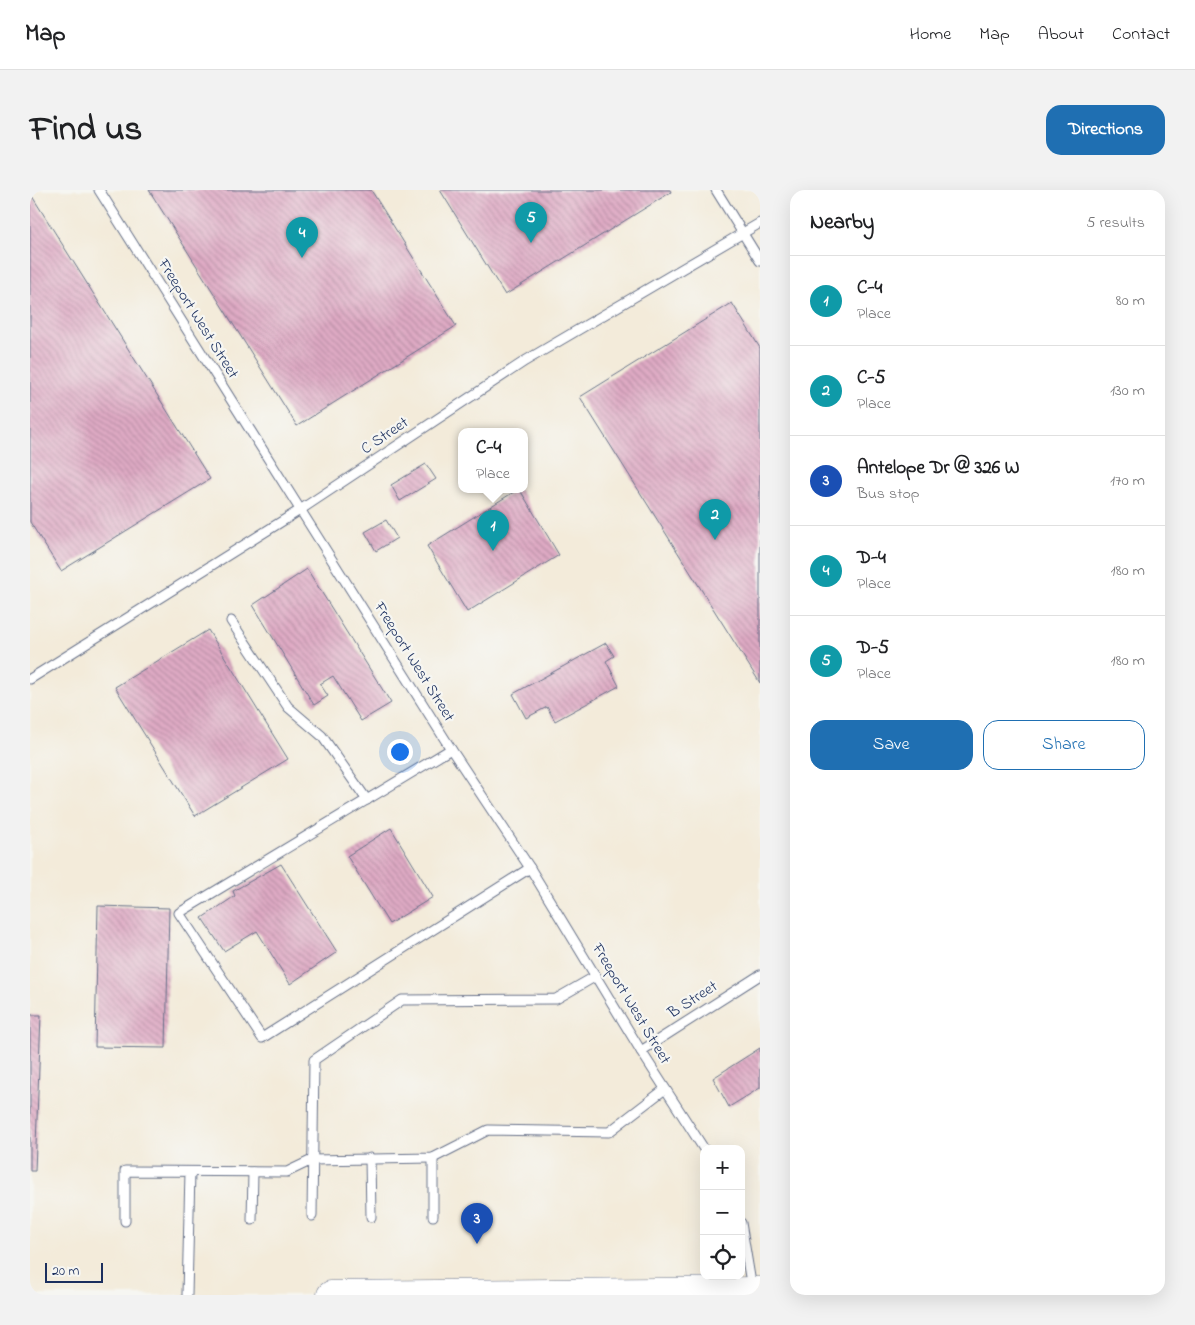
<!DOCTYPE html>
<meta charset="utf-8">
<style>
body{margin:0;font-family:"Indie Flower",sans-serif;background:#f2f2f2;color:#202124}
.controls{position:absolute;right:15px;bottom:15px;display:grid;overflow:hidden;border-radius:10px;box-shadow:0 5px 20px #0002}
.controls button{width:45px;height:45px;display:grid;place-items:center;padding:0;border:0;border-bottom:1px solid #e0e0e0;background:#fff;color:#202124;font:25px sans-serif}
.scale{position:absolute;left:15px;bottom:12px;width:58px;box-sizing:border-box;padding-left:5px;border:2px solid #1b2f5e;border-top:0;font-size:14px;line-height:18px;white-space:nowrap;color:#1b2f5e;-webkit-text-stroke:4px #f6f6f2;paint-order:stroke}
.you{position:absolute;left:369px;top:561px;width:18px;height:18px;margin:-12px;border:4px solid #fff;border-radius:50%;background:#1a73e8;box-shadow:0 0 0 8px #1a73e833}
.badge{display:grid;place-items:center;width:32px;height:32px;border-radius:50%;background:#1f6fb2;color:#fff;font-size:16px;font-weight:700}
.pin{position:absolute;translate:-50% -41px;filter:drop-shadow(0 1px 2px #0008)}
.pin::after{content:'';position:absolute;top:26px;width:18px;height:15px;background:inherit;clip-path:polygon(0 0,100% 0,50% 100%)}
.popup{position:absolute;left:428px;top:238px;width:70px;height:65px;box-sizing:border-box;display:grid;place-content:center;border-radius:10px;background:#fff;filter:drop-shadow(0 1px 4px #0005);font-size:16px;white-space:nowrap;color:#757577}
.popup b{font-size:19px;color:#202124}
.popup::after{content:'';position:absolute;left:50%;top:100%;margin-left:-10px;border:10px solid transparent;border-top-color:#fff}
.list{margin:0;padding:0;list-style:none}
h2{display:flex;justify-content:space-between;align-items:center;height:65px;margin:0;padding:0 20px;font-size:21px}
h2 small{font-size:16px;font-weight:400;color:#757577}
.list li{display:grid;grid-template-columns:32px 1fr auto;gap:15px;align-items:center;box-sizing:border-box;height:90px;padding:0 20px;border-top:1px solid #e0e0e0}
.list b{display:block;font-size:19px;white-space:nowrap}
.list p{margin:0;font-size:16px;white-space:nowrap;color:#757577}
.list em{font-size:16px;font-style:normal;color:#757577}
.actions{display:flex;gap:10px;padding:15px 20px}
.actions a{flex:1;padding:11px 0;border:1px solid #1f6fb2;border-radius:15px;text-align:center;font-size:18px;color:#1f6fb2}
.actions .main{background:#1f6fb2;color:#fff}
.icon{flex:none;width:28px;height:28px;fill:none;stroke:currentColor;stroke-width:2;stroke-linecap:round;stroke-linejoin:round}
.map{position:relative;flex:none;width:730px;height:1105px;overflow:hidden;border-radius:15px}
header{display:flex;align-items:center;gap:30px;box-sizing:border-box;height:70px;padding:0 25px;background:#fff;border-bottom:1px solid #e0e0e0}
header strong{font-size:24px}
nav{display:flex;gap:28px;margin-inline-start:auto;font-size:18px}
.intro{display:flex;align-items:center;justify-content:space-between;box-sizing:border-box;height:120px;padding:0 30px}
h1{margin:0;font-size:35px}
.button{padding:12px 22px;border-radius:15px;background:#1f6fb2;color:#fff;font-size:18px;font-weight:700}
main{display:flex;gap:30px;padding:0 30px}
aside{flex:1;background:#fff;border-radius:15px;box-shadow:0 5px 20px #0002}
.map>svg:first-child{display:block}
</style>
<header>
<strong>Map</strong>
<nav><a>Home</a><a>Map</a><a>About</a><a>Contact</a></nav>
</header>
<div class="intro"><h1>Find us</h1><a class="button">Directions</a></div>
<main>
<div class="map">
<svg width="730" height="1105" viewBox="0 0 730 1105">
<defs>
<pattern id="building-back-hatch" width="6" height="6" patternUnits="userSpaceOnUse" patternTransform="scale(1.25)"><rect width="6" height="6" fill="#dfaac4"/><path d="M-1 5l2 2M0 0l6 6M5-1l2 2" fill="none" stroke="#b48ba2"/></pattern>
</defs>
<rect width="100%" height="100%" fill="#f6f6f2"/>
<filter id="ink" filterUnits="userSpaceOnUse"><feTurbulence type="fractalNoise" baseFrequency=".02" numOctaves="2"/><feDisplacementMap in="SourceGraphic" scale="10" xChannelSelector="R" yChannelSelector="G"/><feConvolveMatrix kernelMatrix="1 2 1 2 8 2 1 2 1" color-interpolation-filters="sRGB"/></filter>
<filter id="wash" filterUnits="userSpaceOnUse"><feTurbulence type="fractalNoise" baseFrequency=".0096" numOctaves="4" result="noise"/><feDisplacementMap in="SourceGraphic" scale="20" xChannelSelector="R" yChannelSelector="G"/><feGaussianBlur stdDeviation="1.12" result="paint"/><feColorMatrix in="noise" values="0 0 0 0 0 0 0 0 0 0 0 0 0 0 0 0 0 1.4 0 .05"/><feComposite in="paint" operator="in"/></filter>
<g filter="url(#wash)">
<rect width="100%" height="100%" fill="#f3ebda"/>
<g id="blocks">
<g fill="url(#building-back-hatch)">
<path d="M119,0H341L426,136L267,236Z"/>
<path d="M410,0H640L641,2L475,105Z"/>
<path d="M0,3L180,289L31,381L0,332Z"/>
<path d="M702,113L730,158V493L550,207Z"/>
<path d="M396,274L406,289L370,311L361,295Z"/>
<path d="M487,300H490L529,365L437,422L397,356Z"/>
<path d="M356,330L367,348L346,361L335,342Z"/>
<path d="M277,379L361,513L331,531L303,486L290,494L298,506L284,515L223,415Z"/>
<path d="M178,440L258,569L165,626L85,497Z"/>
<path d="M576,453L584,466L576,471L589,496L525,531L517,517L496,528L483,504Z"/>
<path d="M361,638L403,707L359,734L317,666Z"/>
<path d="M251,674L307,762L260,794L227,741L194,761L172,728L205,706L203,701Z"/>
<path d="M68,716L139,718L136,858L65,857Z"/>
<path d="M0,825H11L5,981H0Z"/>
<path d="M730,858V898L699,917L683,888Z"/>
</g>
</g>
</g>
<g filter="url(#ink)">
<use href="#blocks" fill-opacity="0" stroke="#677189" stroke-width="1"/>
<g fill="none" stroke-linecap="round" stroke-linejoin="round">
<defs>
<g id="service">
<path d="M69,0L421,559L500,678L611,861L674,959"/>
<path d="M686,0L730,71"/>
<path d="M201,431L258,517L292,546L337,610"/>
<path d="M0,489L270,320L495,171L730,33"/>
<path d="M421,559L149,723L232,848L500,678"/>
<path d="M611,861L730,785"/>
<path d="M340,968L341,1027"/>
<path d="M403,968V1026"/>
<path d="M282,1026L284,870L372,810L526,809L566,786"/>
<path d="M222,1030L223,982"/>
<path d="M95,1031V981L257,982L282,970L403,968L458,940L579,942L635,899"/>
<path d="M711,1033L722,1099"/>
<path d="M157,1105L160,982"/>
</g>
<path id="primary" d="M301,1105L730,1101"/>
</defs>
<use href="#service" stroke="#677189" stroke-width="11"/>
<use href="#primary" stroke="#677189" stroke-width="29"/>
<use href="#service" stroke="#fff" stroke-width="9"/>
<use href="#primary" stroke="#fff" stroke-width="28"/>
</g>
</g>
<g text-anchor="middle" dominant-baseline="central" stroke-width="4.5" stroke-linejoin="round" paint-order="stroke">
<g font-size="16" fill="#1b2f5e" stroke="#f6f6f2">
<text transform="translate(168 129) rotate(58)">Freeport West Street</text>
<text transform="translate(355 246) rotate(-34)">C Street</text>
<text transform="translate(384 472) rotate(58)">Freeport West Street</text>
<text transform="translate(663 810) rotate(-33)">B Street</text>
<text transform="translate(601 814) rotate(59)">Freeport West Street</text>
</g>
</g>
</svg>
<div class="controls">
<button>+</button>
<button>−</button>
<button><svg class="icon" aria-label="locate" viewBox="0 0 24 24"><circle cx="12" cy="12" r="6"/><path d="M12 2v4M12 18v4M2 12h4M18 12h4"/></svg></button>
</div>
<div class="scale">20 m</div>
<div class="you"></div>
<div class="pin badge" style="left:463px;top:361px;background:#0f9aa8">1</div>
<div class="popup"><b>C-4</b>Place</div>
<div class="pin badge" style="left:685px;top:350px;background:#0f9aa8">2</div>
<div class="pin badge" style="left:447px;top:1054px;background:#1a4fb4">3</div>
<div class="pin badge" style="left:272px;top:68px;background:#0f9aa8">4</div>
<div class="pin badge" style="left:501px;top:53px;background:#0f9aa8">5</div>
</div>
<aside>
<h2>Nearby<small>5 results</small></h2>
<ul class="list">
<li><span class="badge" style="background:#0f9aa8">1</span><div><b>C-4</b><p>Place</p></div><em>80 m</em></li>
<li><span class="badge" style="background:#0f9aa8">2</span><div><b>C-5</b><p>Place</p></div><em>130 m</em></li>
<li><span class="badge" style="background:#1a4fb4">3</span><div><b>Antelope Dr @ 326 W</b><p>Bus stop</p></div><em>170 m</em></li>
<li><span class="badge" style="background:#0f9aa8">4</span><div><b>D-4</b><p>Place</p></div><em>180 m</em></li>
<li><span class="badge" style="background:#0f9aa8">5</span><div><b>D-5</b><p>Place</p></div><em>180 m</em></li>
</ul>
<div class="actions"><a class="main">Save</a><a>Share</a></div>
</aside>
</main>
